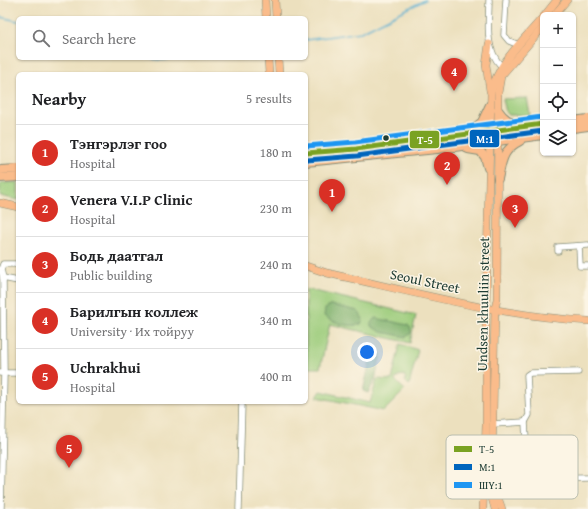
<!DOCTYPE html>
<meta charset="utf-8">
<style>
body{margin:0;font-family:"Gentium Book Plus",serif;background:#f2f2f2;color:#202124}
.controls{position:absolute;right:12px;top:12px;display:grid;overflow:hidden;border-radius:6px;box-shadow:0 1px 3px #0004}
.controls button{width:36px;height:36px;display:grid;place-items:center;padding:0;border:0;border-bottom:1px solid #e0e0e0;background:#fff;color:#202124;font:20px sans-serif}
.you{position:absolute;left:367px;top:352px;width:14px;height:14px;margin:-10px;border:3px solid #fff;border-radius:50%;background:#1a73e8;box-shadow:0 0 0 6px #1a73e833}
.badge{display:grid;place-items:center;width:26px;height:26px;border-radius:50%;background:#d93025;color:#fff;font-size:13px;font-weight:700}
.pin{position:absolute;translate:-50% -33px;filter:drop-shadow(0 1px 2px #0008)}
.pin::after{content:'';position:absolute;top:21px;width:14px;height:12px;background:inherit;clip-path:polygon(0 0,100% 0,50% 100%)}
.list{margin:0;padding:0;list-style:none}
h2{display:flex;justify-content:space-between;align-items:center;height:52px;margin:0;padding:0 16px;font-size:17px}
h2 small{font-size:13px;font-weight:400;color:#757577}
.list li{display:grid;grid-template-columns:26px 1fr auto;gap:12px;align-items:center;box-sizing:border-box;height:56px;padding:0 16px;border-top:1px solid #e0e0e0}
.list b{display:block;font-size:15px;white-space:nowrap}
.list p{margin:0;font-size:13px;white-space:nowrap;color:#757577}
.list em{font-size:13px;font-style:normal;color:#757577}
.icon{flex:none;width:22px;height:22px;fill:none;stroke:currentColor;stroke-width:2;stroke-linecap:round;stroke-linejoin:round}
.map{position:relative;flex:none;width:588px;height:509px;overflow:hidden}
.search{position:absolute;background:#fff;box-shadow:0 1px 3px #0004;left:16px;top:16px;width:292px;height:44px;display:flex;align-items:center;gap:10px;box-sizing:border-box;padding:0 14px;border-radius:6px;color:#757577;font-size:15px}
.panel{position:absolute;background:#fff;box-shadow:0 1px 3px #0004;left:16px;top:72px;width:292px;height:332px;border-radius:6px}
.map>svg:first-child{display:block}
</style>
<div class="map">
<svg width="588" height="509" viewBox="0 0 588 509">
<rect width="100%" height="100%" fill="#fcf5e5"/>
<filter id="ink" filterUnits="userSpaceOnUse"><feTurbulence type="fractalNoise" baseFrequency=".025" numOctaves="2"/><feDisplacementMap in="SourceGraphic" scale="8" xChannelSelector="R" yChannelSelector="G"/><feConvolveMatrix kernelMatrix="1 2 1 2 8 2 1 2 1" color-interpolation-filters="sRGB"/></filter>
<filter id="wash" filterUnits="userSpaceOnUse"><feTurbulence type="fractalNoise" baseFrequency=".012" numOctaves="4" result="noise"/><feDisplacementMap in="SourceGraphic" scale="16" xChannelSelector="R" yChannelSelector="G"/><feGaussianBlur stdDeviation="0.9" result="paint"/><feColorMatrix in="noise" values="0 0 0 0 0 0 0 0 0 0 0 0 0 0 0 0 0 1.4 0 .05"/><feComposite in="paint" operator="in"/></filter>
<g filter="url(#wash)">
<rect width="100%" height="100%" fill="#ece0be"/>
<g fill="#9ccc7b" stroke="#5e8458">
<path d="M527,98L530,115H509L506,112L503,99Z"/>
<path d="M18,182V200L0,196V183Z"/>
<path d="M306,289L416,315L410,343L330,324L320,368H306Z"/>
<path d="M400,344L418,350L409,385L405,381L406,379L404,375L398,376L395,380L405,390L384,411L317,397L321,391L370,403L377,379L392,380Z"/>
</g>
<g fill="#7db06b" stroke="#4e7650">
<path d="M331,305L358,311L363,319L361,324C349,328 335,323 324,316L325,309Z"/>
<path d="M375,318L408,325L410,327L411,333L406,337L381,332L371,326V323Z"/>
<path d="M372,352L381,354L375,380L368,393L363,391Z"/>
</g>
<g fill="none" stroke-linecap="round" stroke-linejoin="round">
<g stroke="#52add0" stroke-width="1.5">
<path d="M0,17L18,21"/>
<path d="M306,40L361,32L425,0"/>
<path d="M145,58L162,60L183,58"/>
</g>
</g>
</g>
<g filter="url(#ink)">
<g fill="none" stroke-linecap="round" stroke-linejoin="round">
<defs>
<g id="minor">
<path d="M489,0C489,23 484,47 501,66"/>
<path d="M506,0L504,35L509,41L519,45"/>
<path d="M579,246L580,266H588"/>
<path d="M558,251V247L588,245"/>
<path d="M3,278L1,270L3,264H18"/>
<path d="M0,373H18"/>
<path d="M493,424L525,422"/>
<path d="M528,479L525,422L529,415L527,375L530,373L578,372"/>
<path d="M517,484L528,479L588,478"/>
<path d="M1,509L4,373L3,278L18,281"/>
<path d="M239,509L242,402"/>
</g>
<g id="major">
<path d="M265,0L266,18"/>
<path d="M275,0L276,18"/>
<path d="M545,15L557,0"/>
<path d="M554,15L567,0"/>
<path d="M489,44L486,65L490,91"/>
<path d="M268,58L269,74"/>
<path d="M278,58L279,74"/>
<path d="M0,203L18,207"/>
<path d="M306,266L327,273C413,292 500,316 588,321"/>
<path d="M487,473L489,488L495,509"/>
<path d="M483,509L486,425V307L491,93C498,62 523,41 543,17"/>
<path d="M502,509L496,492L492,467L495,309L497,299L498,93L501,76L543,27"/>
</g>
<g id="highway">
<path d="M498,110C504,119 510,123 520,123"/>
<path d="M573,121L588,119"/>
<path d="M573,128L588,126"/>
<path d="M469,132L482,122L490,105"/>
<path d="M468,149L480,151L485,157L488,168"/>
<path d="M306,153L356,149L543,124"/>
<path d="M306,162L447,148L543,135"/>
<path d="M0,170L18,169"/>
<path d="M0,178L18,177"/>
<path d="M498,179C502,161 502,150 520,141"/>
</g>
</defs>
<use href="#minor" stroke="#868e79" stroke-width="7"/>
<use href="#major" stroke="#868e79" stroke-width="8"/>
<use href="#highway" stroke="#868e79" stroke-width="10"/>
<use href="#minor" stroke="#fff" stroke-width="5.5"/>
<use href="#major" stroke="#fabc8b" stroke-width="7"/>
<use href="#highway" stroke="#fabc8b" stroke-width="8"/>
<defs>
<path id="bus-1" d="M306,153L356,149L543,124"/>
<path id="bus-2" d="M307,160L357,156L543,131"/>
<path id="bus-3" d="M306,146L355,142L542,117"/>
</defs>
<use href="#bus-1" stroke="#fcf5e5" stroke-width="8"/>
<use href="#bus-2" stroke="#fcf5e5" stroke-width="8"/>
<use href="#bus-3" stroke="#fcf5e5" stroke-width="8"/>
<use href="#bus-1" stroke="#7aa222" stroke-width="5"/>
<use href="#bus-2" stroke="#0065bd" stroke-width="5"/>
<use href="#bus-3" stroke="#1f96f2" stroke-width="5"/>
</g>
</g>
<circle fill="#1f3d34" stroke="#fcf5e5" stroke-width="1.5" cx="386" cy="138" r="3.5"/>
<g text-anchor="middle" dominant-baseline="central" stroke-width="3" stroke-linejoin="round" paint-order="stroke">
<g font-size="14" fill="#1f3d34" stroke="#fcf5e5">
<text transform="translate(425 281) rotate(12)">Seoul Street</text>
<text transform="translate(483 304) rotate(-89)">Undsen khuuliin street</text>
</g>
</g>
<rect x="446" y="435" width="132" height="64" rx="6" fill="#fcf5e5" stroke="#babeb0" stroke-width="1"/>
<rect x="454" y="446" width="18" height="6" fill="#7aa222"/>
<rect x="454" y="464" width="18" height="6" fill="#0065bd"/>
<rect x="454" y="482" width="18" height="6" fill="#1f96f2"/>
<g font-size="11" fill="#1f3d34">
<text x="479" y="453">Т-5</text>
<text x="479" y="471">М:1</text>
<text x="479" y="489">ШҮ:1</text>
</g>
<g stroke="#fcf5e5" stroke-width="1.5">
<rect x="469" y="129" width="31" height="19" rx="4" fill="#0065bd"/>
<rect x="409" y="130" width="31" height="19" rx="4" fill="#7aa222"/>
</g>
<g font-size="11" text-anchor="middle" font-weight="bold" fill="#fff">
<text x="485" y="143">М:1</text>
<text x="425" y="144">Т-5</text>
</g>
</svg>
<div class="controls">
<button>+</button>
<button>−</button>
<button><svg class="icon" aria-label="locate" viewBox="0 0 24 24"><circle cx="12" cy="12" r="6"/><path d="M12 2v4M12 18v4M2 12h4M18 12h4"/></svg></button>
<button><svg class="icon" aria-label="layers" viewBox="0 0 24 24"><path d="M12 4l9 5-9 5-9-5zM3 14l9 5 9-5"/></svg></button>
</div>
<div class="you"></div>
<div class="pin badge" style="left:332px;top:212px">1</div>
<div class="pin badge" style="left:447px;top:185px">2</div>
<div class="pin badge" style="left:515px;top:228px">3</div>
<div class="pin badge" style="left:454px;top:91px">4</div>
<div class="pin badge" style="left:69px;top:468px">5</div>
<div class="search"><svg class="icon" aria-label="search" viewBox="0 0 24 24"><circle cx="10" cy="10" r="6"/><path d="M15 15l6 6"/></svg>Search here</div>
<section class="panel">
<h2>Nearby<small>5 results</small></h2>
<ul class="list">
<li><span class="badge">1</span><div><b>Тэнгэрлэг гоо</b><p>Hospital</p></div><em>180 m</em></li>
<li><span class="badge">2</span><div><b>Venera V.I.P Clinic</b><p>Hospital</p></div><em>230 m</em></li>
<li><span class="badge">3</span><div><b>Бодь даатгал</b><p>Public building</p></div><em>240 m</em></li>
<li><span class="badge">4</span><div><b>Барилгын коллеж</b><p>University · Их тойруу</p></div><em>340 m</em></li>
<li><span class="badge">5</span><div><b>Uchrakhui</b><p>Hospital</p></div><em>400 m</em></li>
</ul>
</section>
</div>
